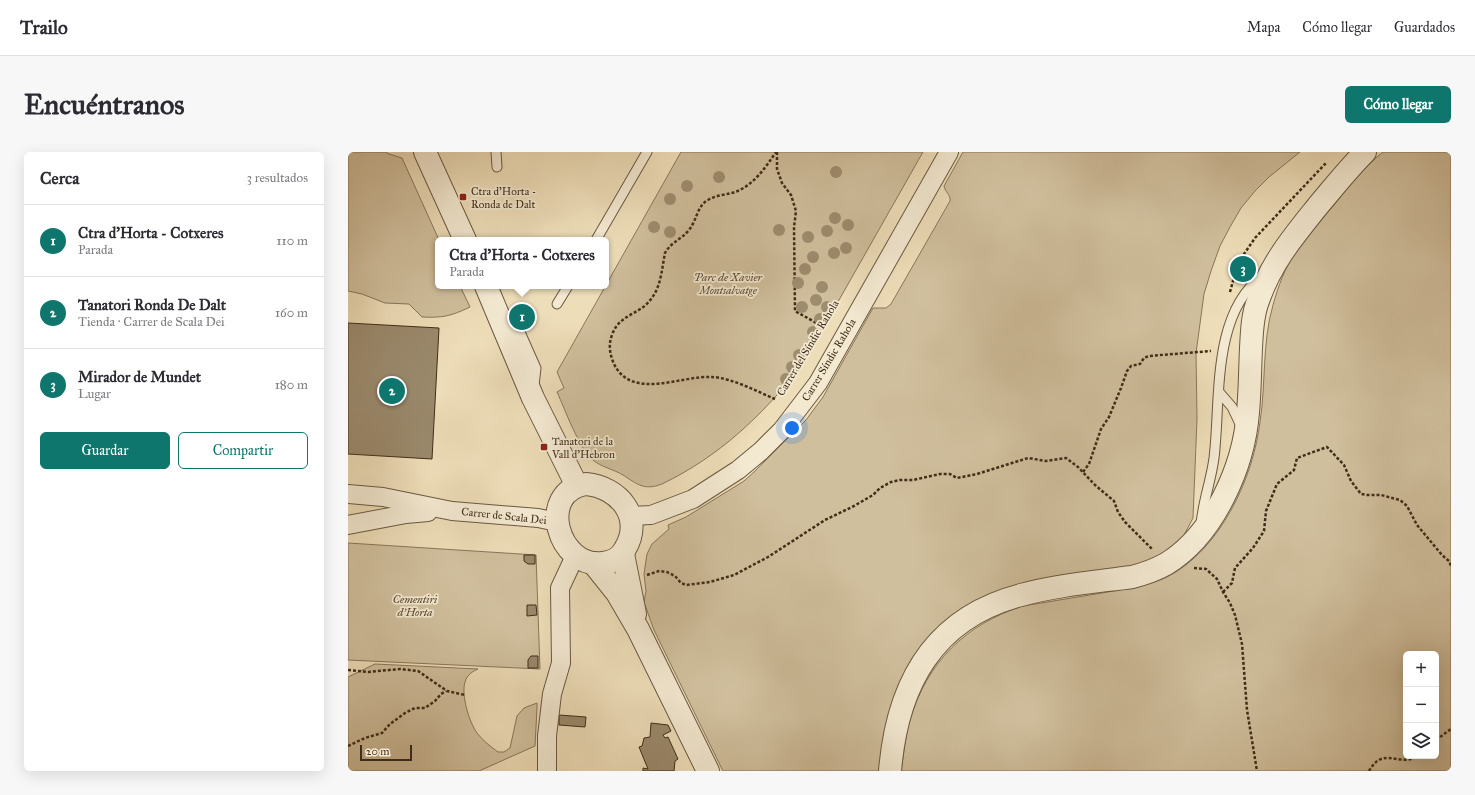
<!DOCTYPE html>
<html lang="es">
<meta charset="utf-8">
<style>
body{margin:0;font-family:"IM FELL Great Primer",serif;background:#f7f7f7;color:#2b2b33}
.controls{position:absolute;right:12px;bottom:12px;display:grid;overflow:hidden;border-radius:6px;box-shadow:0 4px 16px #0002}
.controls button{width:36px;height:36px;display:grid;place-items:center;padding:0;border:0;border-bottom:1px solid #e1e1e2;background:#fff;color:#2b2b33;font:20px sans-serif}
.scale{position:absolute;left:12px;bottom:10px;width:52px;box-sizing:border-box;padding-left:4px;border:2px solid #402d19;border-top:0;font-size:11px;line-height:14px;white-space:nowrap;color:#402d19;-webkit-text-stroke:3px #f3e9d1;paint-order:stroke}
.you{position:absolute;left:444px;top:276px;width:14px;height:14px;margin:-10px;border:3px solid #fff;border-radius:50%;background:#1a73e8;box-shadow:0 0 0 6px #1a73e833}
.badge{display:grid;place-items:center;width:26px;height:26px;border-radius:50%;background:#0f766e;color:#fff;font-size:13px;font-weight:700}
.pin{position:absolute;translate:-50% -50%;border:2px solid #fff;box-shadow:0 1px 4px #0006}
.popup{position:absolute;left:87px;top:85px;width:174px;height:52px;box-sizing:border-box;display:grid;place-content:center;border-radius:6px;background:#fff;filter:drop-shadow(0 1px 3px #0005);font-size:13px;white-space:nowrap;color:#7c7c81}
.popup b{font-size:15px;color:#2b2b33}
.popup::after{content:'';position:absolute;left:50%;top:100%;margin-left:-8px;border:8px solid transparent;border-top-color:#fff}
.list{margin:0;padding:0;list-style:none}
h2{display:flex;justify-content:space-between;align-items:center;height:52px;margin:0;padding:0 16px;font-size:17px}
h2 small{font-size:13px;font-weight:400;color:#7c7c81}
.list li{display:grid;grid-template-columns:26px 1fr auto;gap:12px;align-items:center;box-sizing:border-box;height:72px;padding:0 16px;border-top:1px solid #e1e1e2}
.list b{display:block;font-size:15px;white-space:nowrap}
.list p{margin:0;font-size:13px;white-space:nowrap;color:#7c7c81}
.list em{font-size:13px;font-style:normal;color:#7c7c81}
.actions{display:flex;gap:8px;padding:12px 16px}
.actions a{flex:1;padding:9px 0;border:1px solid #0f766e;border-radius:6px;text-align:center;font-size:14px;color:#0f766e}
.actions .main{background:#0f766e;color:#fff}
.icon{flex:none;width:22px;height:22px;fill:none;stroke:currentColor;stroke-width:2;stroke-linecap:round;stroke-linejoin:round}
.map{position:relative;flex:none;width:1103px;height:619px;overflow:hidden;border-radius:6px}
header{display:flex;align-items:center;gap:24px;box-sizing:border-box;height:56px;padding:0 20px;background:#fff;border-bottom:1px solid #e1e1e2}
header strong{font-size:19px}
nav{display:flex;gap:22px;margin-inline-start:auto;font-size:14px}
.intro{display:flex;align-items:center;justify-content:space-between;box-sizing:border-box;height:96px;padding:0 24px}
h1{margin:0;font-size:28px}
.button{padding:10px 18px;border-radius:6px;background:#0f766e;color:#fff;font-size:14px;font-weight:700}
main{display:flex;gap:24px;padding:0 24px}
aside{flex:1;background:#fff;border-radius:6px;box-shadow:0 4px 16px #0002}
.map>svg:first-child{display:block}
</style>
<header>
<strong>Trailo</strong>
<nav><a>Mapa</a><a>Cómo llegar</a><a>Guardados</a></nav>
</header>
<div class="intro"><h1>Encuéntranos</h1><a class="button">Cómo llegar</a></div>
<main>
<aside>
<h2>Cerca<small>3 resultados</small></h2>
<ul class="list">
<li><span class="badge">1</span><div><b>Ctra d'Horta - Cotxeres</b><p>Parada</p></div><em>110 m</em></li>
<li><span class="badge">2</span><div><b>Tanatori Ronda De Dalt</b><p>Tienda · Carrer de Scala Dei</p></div><em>160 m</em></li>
<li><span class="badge">3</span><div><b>Mirador de Mundet</b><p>Lugar</p></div><em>180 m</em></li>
</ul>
<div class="actions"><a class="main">Guardar</a><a>Compartir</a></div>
</aside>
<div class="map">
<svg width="1103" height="619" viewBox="0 0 1103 619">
<rect width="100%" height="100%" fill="#edddb8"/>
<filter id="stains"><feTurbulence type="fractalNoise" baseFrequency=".005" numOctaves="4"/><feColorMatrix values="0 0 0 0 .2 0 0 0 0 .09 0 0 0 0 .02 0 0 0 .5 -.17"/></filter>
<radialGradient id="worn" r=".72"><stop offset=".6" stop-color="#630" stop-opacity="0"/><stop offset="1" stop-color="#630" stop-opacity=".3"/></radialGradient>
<g fill="#d0bf9d" stroke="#88765b" fill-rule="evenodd">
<path d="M0,0H38L41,2L54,6L91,88H90V134H112L122,155C103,164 95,166 74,165L61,152L37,151L14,142L0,139Z"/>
<path d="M333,0H575L453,215C413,264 372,304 314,332C296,339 289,332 275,323C265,317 253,315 245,308C231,297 217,257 209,240L216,236L209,220Z"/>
<path d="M615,0H952L921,25L907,39L893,56L882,75L872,94L863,119L856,142L848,201L849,267L845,366L834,387L805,409L604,468L533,619H375L306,478L296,450L298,439L296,422L299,402L304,392L321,377L320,373L338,365L396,329L406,320L458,268L475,245L525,156H538L543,152L602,49C603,43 597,40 596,34Z"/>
<path d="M1035,0H1103V619H553C556,602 557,584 562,568C579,510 618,472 675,454L790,435C800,432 809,430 819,425C872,398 905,327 912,270C918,231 914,191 925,153C930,135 937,115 948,100C959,84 973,68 986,53C1001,34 1016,15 1035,0ZM1058,502H1088V604H1058Z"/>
<path d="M0,391L188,403L192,517L0,508Z"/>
<path d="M27,512L130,517C125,519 119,523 117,530C113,543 121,570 129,581C135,589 142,594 150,600H156L162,596L169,564L176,556L189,551V556L187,594L131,619H0V525Z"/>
</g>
<g fill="#9a896c" stroke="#402d19">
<path d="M0,171L91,176L84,307L0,302Z"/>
<path d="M176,403H187V412H180L176,409Z"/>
<path d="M179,453H188L189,463L179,464Z"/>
<path d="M183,504H190V516H180V508Z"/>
<path d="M211,563L238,565L237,575L211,573Z"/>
<path d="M303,571L320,573L323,579L315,583L317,586L320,585L330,607L327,609L326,619H295V616L300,617L291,595L294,594L296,586L302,585Z"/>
</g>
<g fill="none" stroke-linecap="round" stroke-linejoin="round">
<defs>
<g id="service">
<path d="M148,0L149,15"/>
<path d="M248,88L299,0"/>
<path d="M209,152L220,134"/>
<path d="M155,160L168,171L188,216L186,234"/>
<path d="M871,240L884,255L893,274"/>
<path d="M853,372C855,349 863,329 866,306C873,249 863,163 914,124"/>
</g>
<g id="minor">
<path d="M0,342L35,345L104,359L190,366L209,370"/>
<path d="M282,364L303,363L311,360L345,347L390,318L413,299L434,278L470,231L601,0"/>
<path d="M0,373L58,362L80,360"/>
<path d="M199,619V584L204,542L213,511L212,436L227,404"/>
</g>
<g id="tertiary">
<path d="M77,0L117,88"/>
<path d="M138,134L185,246L229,334"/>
<path d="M238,332C271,335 296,365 277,397C273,405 265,410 255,411C210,417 188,340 238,332Z"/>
<path d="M275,402L287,462"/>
<path d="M245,411L269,441L290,477L360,619"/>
<path d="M542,619C549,533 585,466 673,443C709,433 747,430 784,425C796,422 807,418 818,412C866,383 896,314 900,260C902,239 902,217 903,196C904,180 904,164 910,149C923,111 945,85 969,55C985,36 1000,17 1017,0"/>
</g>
</defs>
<use href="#service" stroke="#6b5941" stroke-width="11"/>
<use href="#minor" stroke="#6b5941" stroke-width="20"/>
<use href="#tertiary" stroke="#6b5941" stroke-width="24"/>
<g stroke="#402d19" stroke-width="2.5" stroke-dasharray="3 2" stroke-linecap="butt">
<path d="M429,0V17L434,31L443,43L448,59L446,75L447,159L472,173"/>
<path d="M882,140L888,118L896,102L907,86L978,11"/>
<path d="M427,247C408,239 384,226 364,225C334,223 284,249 266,212C262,203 260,193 264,183C271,162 292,163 303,147C313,135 314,116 317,101C324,89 333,88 341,78C349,68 349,54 360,48C368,43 378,43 387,40C406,33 417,16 428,0"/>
<path d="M735,320L741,312L753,277L761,265L773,236L779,219L783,214L792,212L796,206L801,204L863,199"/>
<path d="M846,416L858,417L869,427L875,440L882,451L887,463L894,492L899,558L909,619"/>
<path d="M299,423L311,419L319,420L327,424L333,431L338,433L362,430L386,423L420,405L477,368L506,354L525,343L532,336L543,330L552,328H565L592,322H602L609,326L629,322L680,306L698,309L718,306L730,315L747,333L766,349L770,360L777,370L804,397"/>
<path d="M875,440L884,431L887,416L905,396L916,379L918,359L929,332L946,318L949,306L979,295L996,313L1003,329L1013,342L1019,343H1033L1052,348L1059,354L1069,373L1094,403L1101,409L1103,414"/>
<path d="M0,518L20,520L52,517L70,519L99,539L117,543"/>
<path d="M1088,588L1103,577"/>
<path d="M0,594L17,586L34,581L42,572L57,561L67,556H77L87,549L93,542L98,539"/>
<path d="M1021,619C1036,593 1051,616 1069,604"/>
</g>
<use href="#service" stroke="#f3e9d1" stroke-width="9"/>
<use href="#minor" stroke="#f3e9d1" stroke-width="18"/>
<use href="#tertiary" stroke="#f3e9d1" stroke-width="22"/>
</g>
<g fill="#9e8c6f">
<circle cx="488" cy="20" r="6"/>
<circle cx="371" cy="25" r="6"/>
<circle cx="339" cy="34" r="6"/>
<circle cx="322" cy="47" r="6"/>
<circle cx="487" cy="66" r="6"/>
<circle cx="500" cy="73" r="6"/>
<circle cx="306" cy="75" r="6"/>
<circle cx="431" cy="78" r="6"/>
<circle cx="479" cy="79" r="6"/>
<circle cx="322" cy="80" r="6"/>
<circle cx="460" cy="85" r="6"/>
<circle cx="498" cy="96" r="6"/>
<circle cx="486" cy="101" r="6"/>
<circle cx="465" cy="105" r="6"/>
<circle cx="457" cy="117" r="6"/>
<circle cx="450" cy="131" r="6"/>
<circle cx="474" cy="135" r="6"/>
<circle cx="468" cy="148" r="6"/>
<circle cx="454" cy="155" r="6"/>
<circle cx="479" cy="155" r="6"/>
<circle cx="472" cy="167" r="6"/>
<circle cx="465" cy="180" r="6"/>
<circle cx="451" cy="203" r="6"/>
<circle cx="444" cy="215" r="6"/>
<circle cx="438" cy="227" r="6"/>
</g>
<g fill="#8f2418" stroke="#f3e9d1" stroke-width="1.5">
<rect x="111" y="41" width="8" height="8" rx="2"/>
<rect x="192" y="291" width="8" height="8" rx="2"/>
</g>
<g text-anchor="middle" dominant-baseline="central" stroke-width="3.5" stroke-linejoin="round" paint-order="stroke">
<g font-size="11" fill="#402d19" stroke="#f3e9d1" text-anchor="start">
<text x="123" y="39">Ctra d'Horta -<tspan x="123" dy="13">Ronda de Dalt</tspan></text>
<text x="204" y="289">Tanatori de la<tspan x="204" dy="13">Vall d'Hebron</tspan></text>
</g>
<g font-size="11" font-style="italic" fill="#5d4a33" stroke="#f3e9d1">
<text x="380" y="125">Parc de Xavier<tspan x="380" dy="13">Montsalvatge</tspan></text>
<text x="67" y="447">Cementiri<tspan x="67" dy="13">d'Horta</tspan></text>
</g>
<g font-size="11" fill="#402d19" stroke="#f3e9d1">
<text transform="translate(460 196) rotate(-59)">Carrer del Síndic Rahola</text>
<text transform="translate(481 208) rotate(-59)">Carrer Síndic Rahola</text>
<text transform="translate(156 364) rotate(6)">Carrer de Scala Dei</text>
</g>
</g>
<rect width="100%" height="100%" filter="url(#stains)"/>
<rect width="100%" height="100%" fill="url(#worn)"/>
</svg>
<div class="controls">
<button>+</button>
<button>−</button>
<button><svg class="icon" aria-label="layers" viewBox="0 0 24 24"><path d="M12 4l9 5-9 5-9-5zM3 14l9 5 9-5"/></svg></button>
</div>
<div class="scale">20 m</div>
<div class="you"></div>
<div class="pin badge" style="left:174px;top:165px">1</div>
<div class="popup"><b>Ctra d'Horta - Cotxeres</b>Parada</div>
<div class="pin badge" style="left:44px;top:239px">2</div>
<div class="pin badge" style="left:895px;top:117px">3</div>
</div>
</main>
